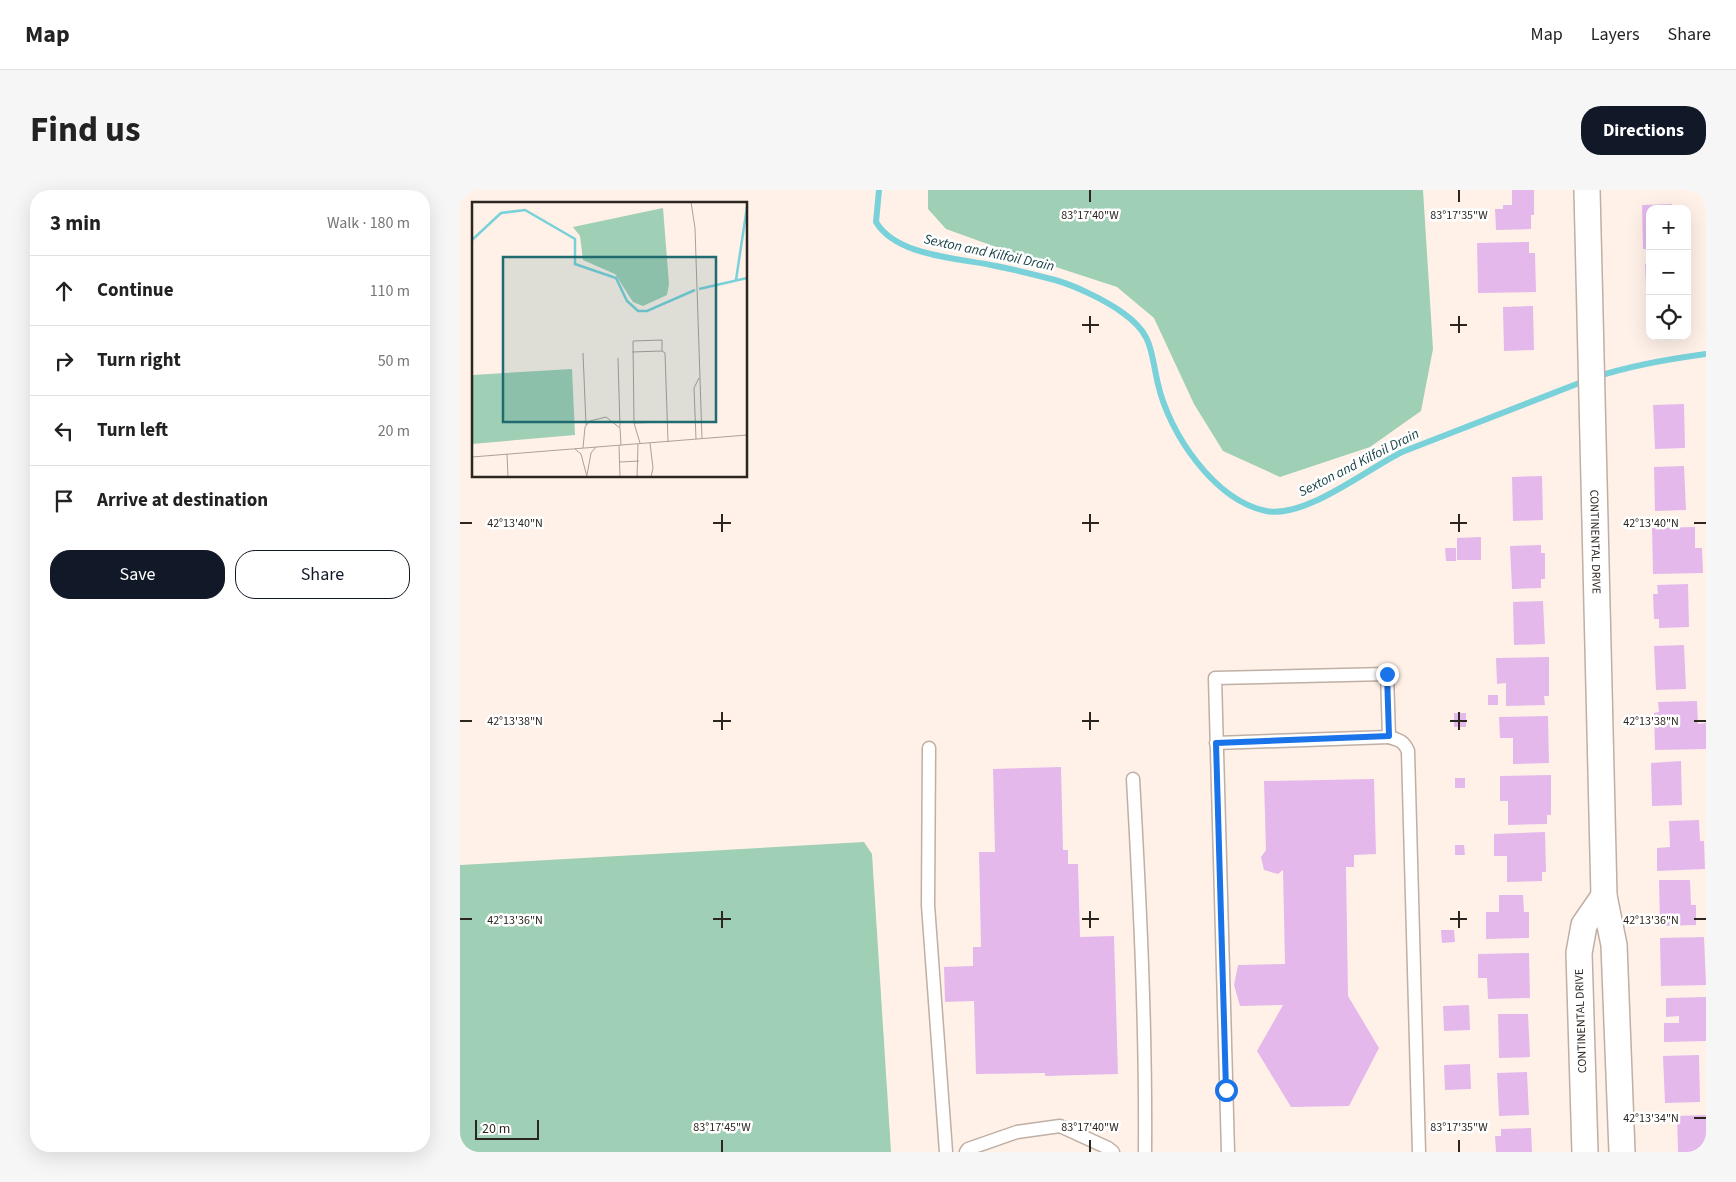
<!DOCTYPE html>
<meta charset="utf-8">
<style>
body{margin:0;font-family:"Source Sans 3",sans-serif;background:#f6f6f6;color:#222}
.controls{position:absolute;right:15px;top:15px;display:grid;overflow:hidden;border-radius:10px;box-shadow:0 5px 20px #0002}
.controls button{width:45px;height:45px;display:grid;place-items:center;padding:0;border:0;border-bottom:1px solid #e0e0e0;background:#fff;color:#222;font:25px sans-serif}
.scale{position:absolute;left:15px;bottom:12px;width:64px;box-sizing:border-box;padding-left:5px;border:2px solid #2c2621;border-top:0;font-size:14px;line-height:18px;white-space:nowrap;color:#2c2621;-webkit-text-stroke:4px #fff;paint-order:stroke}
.stop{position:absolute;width:15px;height:15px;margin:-11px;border:4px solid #1a73e8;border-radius:50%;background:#fff}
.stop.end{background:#1a73e8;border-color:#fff;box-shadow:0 1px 5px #0008}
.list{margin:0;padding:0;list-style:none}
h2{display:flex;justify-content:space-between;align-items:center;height:65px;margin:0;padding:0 20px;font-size:21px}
h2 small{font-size:16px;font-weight:400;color:#767676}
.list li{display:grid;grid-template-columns:32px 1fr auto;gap:15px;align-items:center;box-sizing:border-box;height:70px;padding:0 20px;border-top:1px solid #e0e0e0}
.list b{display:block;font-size:19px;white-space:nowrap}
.list em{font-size:16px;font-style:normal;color:#767676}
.actions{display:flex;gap:10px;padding:15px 20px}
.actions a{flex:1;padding:11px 0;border:1px solid #111827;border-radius:20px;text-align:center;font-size:18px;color:#111827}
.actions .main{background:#111827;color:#fff}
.icon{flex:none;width:28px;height:28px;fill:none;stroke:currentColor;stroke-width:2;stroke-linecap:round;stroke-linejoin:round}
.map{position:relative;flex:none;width:1246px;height:962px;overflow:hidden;border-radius:20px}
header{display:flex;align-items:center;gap:30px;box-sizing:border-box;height:70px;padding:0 25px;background:#fff;border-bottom:1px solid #e0e0e0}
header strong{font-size:24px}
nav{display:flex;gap:28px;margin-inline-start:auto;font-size:18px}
.intro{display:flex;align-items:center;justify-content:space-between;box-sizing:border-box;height:120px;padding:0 30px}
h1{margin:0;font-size:35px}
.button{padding:12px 22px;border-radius:20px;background:#111827;color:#fff;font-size:18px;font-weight:700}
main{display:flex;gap:30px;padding:0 30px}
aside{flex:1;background:#fff;border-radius:20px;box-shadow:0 5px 20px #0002}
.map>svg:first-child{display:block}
</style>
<header>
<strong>Map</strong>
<nav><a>Map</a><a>Layers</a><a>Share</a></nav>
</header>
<div class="intro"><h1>Find us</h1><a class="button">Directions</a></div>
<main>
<aside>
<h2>3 min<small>Walk · 180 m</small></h2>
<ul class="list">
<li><svg class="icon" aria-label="ahead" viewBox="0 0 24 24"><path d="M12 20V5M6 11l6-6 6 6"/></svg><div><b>Continue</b></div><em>110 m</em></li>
<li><svg class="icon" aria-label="right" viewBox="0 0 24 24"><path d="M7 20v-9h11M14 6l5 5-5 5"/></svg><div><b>Turn right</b></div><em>50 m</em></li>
<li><svg class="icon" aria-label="left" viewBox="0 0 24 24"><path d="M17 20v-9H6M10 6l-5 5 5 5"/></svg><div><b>Turn left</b></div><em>20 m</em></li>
<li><svg class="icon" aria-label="arrive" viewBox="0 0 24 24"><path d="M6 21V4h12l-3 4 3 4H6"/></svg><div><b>Arrive at destination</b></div></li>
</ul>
<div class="actions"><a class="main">Save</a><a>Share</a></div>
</aside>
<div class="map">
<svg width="1246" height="962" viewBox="0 0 1246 962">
<rect width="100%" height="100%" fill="#fff1e8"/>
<g fill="#9fcfb4">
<path d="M468,0H963L973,159L961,221L910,257L820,287L763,261L734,214L694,128L657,97L547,61L486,39L468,19Z"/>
<path d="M404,652L412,664L431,962H0V675Z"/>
</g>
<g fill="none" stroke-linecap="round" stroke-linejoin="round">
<g stroke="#79d1d9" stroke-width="6">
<path d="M419,0L416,32C437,67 500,68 536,76C556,80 576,85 595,90C614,95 647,111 663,123C694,145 690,161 698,194C709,243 754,310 806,321C845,329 907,279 942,262L1127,190"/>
<path d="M1136,187C1172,175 1209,169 1246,164"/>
</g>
</g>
<g fill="#e5b8ec">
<path d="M1052,0H1074V25H1071V39L1036,40L1035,19H1043V15H1052Z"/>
<path d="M1212,14V19H1190V59H1183L1182,15Z"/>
<path d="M1069,52V63H1075L1076,102L1018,103L1017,53Z"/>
<path d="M1185,74H1190V117H1187Z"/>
<path d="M1073,116L1074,160L1044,161L1043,117Z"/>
<path d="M1224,214L1225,258L1195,259L1193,215Z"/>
<path d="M1224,276L1226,320L1195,321L1194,277Z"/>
<path d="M1082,286L1083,330L1053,331L1052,287Z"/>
<path d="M1235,337V358H1242L1243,383L1193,384L1192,338Z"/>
<path d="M1021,347V370H997V348Z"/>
<path d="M1081,355V363H1085V389H1081V398L1052,399L1050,356Z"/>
<path d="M985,358H996V371H986Z"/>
<path d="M1228,394L1229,437L1199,438V429H1194L1193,404H1198L1197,395Z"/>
<path d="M1083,411L1085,454L1054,455L1053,412Z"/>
<path d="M1224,455L1226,499L1196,500L1194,456Z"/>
<path d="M1089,467V506H1084L1085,515L1046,516V493L1037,494L1036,468Z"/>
<rect x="1028" y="505" width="10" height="10"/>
<path d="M1237,511L1238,534L1246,533V559L1195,560L1194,523L1199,522L1198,512Z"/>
<rect x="994" y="523" width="12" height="14"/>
<path d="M1088,526L1089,573L1053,574V548H1040L1039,527Z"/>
<path d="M1221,571L1222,615L1192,616L1191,573Z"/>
<path d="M601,577L603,660H608V674H618L620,747L654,746L658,884L585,886V883L516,884L514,811L485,812L484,777L513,776V757H521L519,662H535L533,579Z"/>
<path d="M1091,585V625H1087V634L1048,635V611H1040V586Z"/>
<rect x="995" y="588" width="10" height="10"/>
<path d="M914,589L916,664L894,665V677H886L888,806L919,858L889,916L831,917L797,861L823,815L780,816L774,795L778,775L825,774L823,680L818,684L804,680L801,667L806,660L804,591Z"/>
<path d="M1239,630L1240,651H1244L1245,679L1197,681V658L1210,657L1209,631Z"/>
<path d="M1085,642L1086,682H1082V691L1047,692V666H1034V644Z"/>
<path d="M995,655H1004L1005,665H995Z"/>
<path d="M1199,690H1230L1231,715H1236V735L1200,736Z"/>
<path d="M1039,705H1063L1064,722H1069V748L1026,749V722H1039Z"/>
<path d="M981,740H994L995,752L982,753Z"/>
<path d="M1244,747L1246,795L1201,796L1200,748Z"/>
<path d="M1069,763L1070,808L1028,809L1027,788H1018V764Z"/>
<path d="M1246,807V851L1204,852V833H1219V826L1206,827V808Z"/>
<path d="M1009,815L1010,840L984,841L983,816Z"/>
<path d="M1038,824H1068L1070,867L1039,868Z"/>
<path d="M1239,865L1240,912L1205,913L1203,866Z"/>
<path d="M1010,874L1011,899L985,900L984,875Z"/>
<path d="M1067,882L1069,925L1039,926L1037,883Z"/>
<path d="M1246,925V962H1218L1217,926Z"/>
<path d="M1071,938L1072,962H1036L1035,946H1041V939Z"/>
</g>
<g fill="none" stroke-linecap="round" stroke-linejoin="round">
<defs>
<g id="lane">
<path d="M756,553L929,547"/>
<path d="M469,558L468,715L486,962"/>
<path d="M673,589C680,713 686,837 685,962"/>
<path d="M506,962L508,959L557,942L600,936L648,958L653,962"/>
<path d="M768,962L755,488L927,484L929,547C939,550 944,551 948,561L959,962"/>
</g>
<g id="street">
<path id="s1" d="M1127,0L1144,706L1154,755L1162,962"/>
<path d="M1125,962L1119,763L1124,735L1144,706"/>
</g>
</defs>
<use href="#lane" stroke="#bfafa4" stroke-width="15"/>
<use href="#street" stroke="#bfafa4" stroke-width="28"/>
<use href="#lane" stroke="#fff" stroke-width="12"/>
<use href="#street" stroke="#fff" stroke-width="25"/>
</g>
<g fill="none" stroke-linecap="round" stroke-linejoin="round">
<path stroke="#1a73e8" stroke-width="6" d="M766,900L756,553L929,546L927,484"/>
</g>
<path fill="none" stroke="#2c2621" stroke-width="2" d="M630,0V12M999,0V12M630,126V143M999,126V143M622,135H639M990,135H1007M262,324V342M630,324V342M999,324V342M0,333H12M253,333H271M622,333H639M990,333H1007M1234,333H1246M262,522V540M630,522V540M999,522V540M0,531H12M253,531H271M622,531H639M990,531H1007M1234,531H1246M262,721V738M630,721V738M999,721V738M0,729H12M253,729H271M622,729H639M990,729H1007M1234,729H1246M1234,928H1246M262,950V962M630,950V962M999,950V962"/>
<g text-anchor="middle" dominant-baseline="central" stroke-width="5" stroke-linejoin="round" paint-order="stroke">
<g font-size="12" fill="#2c2621" stroke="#fff">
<text stroke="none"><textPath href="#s1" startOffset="352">CONTINENTAL DRIVE</textPath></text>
<text transform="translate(1121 831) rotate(-92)">CONTINENTAL DRIVE</text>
</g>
<g font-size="14" font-style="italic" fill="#1a4448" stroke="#fff">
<text transform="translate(529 63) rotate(12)">Sexton and Kilfoil Drain</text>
<text transform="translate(899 273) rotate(-27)">Sexton and Kilfoil Drain</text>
</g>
</g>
<g transform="translate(12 12)">
<rect width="275" height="275" fill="#fff1e8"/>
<path d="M191,6L197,82L195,93L171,104L161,100L143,72L111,58L108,34L101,25ZM100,167L103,233L0,242V173Z" fill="#9fcfb4"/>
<path fill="none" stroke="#79d1d9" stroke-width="2.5" d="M0,38L29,11L53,8L103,37V62L144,76L155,99L166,109H175L223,88M264,78L275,5M227,87L275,76"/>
<path fill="none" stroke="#aba098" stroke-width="1" d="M219,0L223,26L230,237M160,150L190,149M111,151L114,223M146,156L148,225M162,221L195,220M224,237L222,186L227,176M168,241L162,221L161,139L190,138V149L193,151L196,240M178,241L181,266L179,275M147,243L148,275M111,246L113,225L118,219L134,215L148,226L149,243M103,247L109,252L115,275M35,252L36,275M0,255L275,233M148,260L167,259M115,273L119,251L124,245M165,275L166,242"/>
<path fill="#1f6b6f" fill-opacity="0.15" stroke="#1f6b6f" stroke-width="2.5" d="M31,55H244V220H31Z"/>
<rect width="275" height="275" fill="none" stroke="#2c2621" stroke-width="2.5"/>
</g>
<g font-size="12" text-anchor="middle" fill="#2c2621" stroke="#fff" stroke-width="5" stroke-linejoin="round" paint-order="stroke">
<text x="630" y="29">83°17'40"W</text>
<text x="999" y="29">83°17'35"W</text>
<text x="55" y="337">42°13'40"N</text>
<text x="1191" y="337">42°13'40"N</text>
<text x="55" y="535">42°13'38"N</text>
<text x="1191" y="535">42°13'38"N</text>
<text x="55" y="734">42°13'36"N</text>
<text x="1191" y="734">42°13'36"N</text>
<text x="1191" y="932">42°13'34"N</text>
<text x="262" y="941">83°17'45"W</text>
<text x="630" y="941">83°17'40"W</text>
<text x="999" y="941">83°17'35"W</text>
</g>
</svg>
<div class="controls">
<button>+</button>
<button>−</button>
<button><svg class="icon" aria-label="locate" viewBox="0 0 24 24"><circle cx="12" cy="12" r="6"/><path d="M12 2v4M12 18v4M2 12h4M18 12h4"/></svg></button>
</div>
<div class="scale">20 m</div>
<div class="stop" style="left:766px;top:900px"></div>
<div class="stop end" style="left:927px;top:484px"></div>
</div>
</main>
